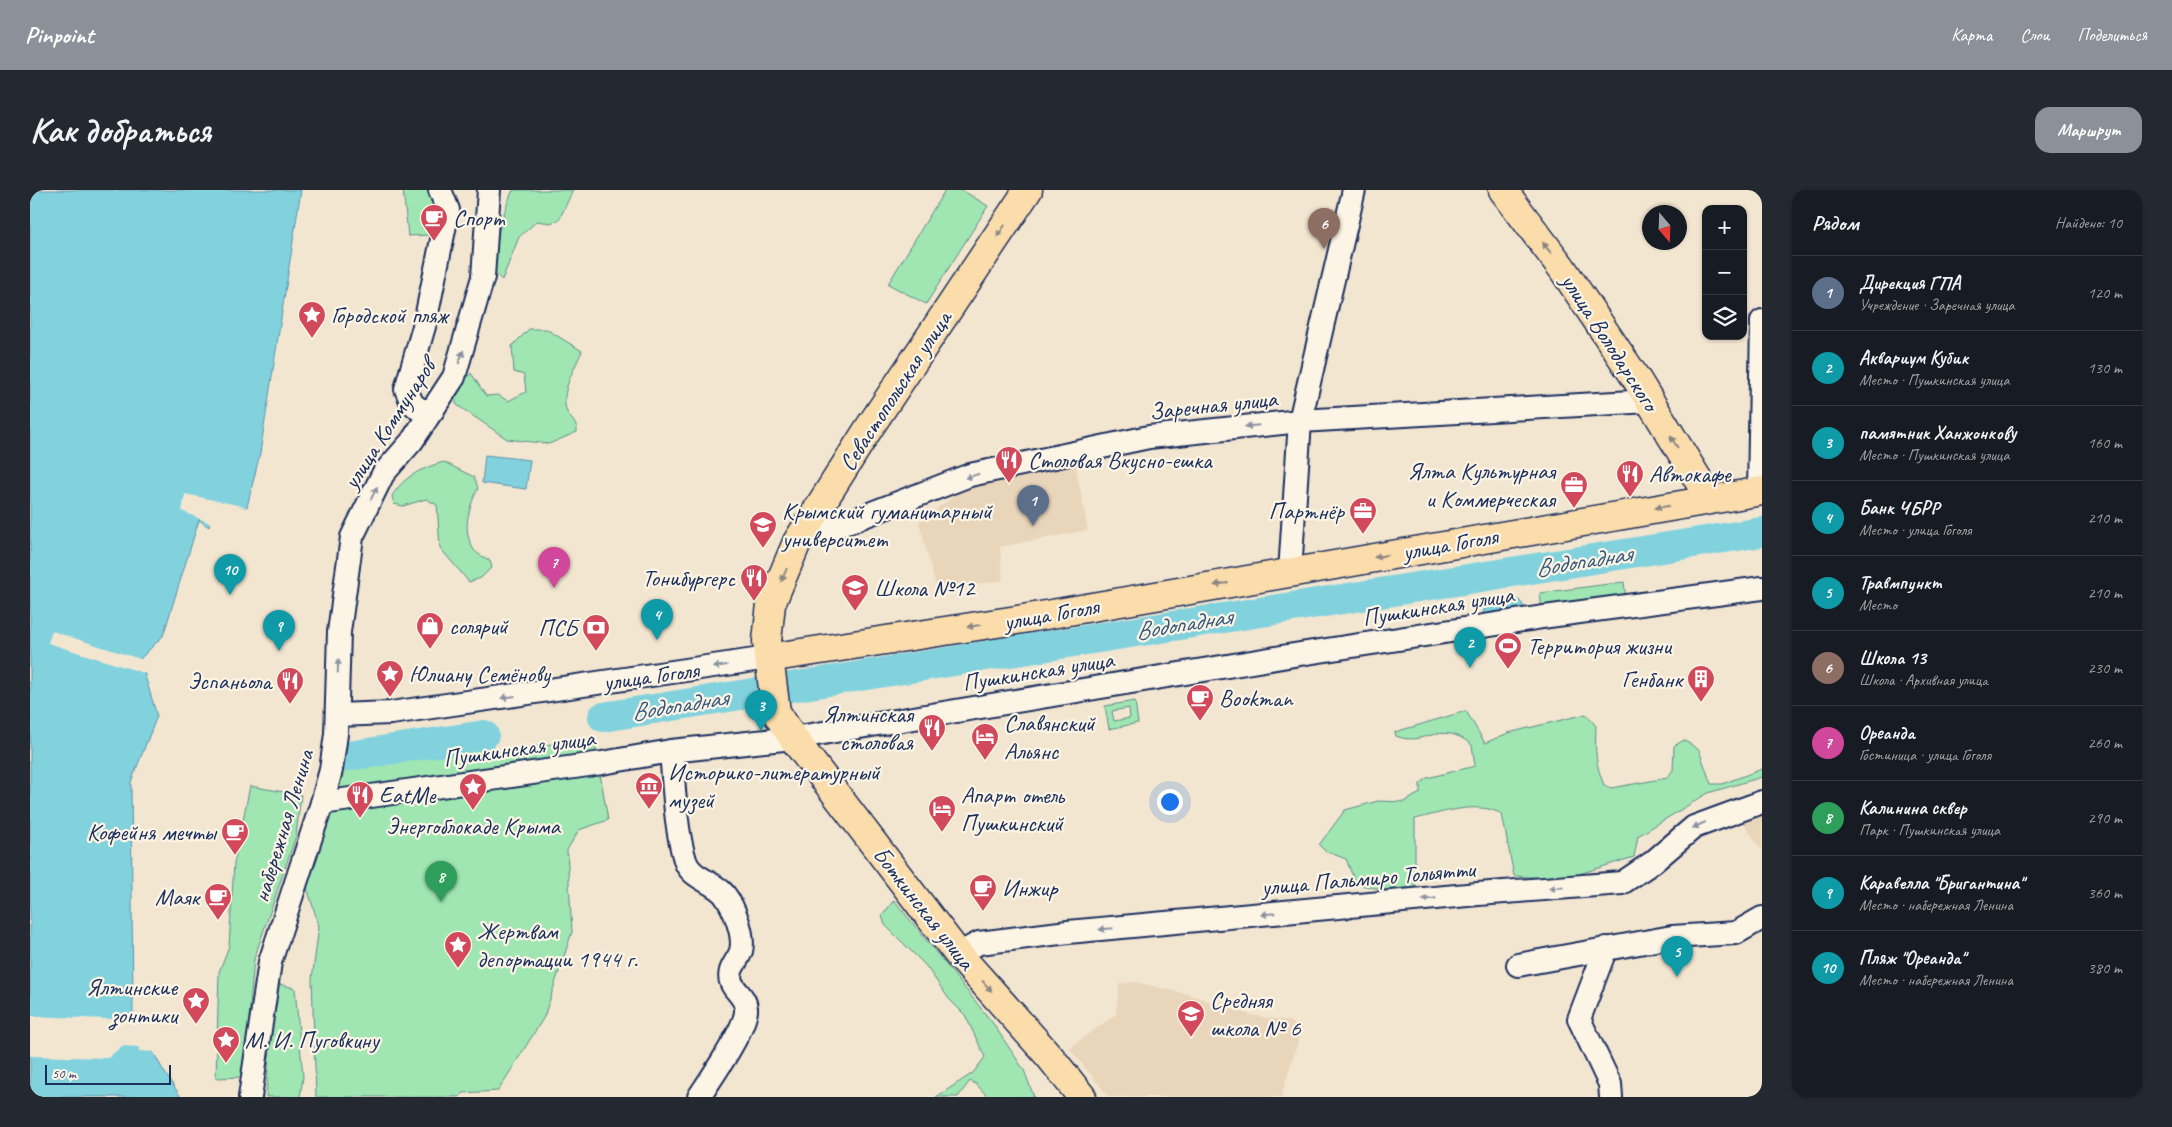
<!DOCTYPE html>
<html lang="ru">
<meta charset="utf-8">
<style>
body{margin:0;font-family:Caveat,sans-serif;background:#242831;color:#f1f3f6}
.controls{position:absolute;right:15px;top:15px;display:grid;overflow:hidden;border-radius:10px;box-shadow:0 1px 4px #0004}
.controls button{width:45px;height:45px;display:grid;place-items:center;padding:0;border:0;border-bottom:1px solid #363941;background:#171b24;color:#f1f3f6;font:25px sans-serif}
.compass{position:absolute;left:1612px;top:15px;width:45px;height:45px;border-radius:50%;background:#171b24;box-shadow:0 1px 4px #0004;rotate:161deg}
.scale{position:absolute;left:15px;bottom:12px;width:126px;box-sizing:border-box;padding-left:5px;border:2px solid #1b2f5e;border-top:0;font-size:14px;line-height:18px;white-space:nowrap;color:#1b2f5e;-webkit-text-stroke:4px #fcf5e5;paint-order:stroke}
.you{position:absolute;left:1139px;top:611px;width:18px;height:18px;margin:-12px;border:4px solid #fff;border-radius:50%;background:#1a73e8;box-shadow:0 0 0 8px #1a73e833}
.badge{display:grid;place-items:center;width:32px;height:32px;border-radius:50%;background:#8c9099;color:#fff;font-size:16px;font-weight:700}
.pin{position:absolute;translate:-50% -41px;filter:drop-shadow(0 1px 2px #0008)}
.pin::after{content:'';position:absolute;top:26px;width:18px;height:15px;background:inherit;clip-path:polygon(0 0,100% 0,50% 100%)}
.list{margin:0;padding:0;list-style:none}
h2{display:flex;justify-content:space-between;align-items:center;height:65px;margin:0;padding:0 20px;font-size:21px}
h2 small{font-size:16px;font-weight:400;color:#9ea1a6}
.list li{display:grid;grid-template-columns:32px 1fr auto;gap:15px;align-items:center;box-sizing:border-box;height:75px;padding:0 20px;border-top:1px solid #363941}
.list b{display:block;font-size:19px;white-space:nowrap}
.list p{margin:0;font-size:16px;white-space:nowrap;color:#9ea1a6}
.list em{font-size:16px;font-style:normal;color:#9ea1a6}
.icon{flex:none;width:28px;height:28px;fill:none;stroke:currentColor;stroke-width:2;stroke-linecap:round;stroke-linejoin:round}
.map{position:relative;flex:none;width:1732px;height:907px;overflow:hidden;border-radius:15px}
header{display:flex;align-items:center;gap:30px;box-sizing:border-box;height:70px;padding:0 25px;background:#8c9099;color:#fff}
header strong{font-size:24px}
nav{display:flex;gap:28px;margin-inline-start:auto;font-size:18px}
.intro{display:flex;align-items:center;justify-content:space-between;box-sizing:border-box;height:120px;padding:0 30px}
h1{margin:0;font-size:35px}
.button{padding:12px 22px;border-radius:15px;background:#8c9099;color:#fff;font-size:18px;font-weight:700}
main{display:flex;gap:30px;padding:0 30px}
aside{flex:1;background:#171b24;border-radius:15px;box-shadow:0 1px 4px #0004}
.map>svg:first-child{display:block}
</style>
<header>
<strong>Pinpoint</strong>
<nav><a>Карта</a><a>Слои</a><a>Поделиться</a></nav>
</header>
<div class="intro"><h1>Как добраться</h1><a class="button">Маршрут</a></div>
<main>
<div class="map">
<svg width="1732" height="907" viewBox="0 0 1732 907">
<rect width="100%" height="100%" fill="#f3e6d1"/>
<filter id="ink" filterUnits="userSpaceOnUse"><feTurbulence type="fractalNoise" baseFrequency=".02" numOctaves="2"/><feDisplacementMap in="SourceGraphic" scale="10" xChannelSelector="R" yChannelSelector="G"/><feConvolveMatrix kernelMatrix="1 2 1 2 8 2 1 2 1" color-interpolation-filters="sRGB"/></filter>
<g filter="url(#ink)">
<g fill="#e9d5ba">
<path d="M1045,273L1058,340L970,357L973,390L907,401L889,332L944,291Z"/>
<path d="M1732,626V661L1713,632Z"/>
<path d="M1106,792L1157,804L1220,825L1259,831L1272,838L1251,907H1079L1039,858L1086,824L1089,794Z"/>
</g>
<g fill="#9fe6b3" stroke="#5d8a88" fill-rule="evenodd">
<path d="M373,0H410L402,45L378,46Z"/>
<path d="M483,0H543L529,30L520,33L507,31L489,47L472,90C466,85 463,82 463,73C462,59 476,14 483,0Z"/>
<path d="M915,0H932L958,16L896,114L858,94Z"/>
<path d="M499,139H516L552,161C545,178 529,203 537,222C541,230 548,233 547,242L519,254L477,249L427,215L423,204L441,183L456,206L468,205L478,211L496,202L494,185L484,182L482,156Z"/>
<path d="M414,272L444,287L448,298C439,318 431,339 444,360C447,364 456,368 460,371L462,377L451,388L439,392L410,358L407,315L396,309L373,316L364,314L362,306C374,286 392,278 414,272Z"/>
<path d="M1594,392L1596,410L1512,421L1510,403Z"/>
<path d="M1105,511L1108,533L1079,539L1075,516ZM1099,518L1100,528L1084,531L1082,521Z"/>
<path d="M1436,521L1455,553L1478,543L1556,524L1566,536C1565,559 1565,574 1574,595L1581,598L1637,588L1643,580L1644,556L1654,550L1669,560L1681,594H1692L1732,579V587L1678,603L1608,646L1604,667L1533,689L1484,686L1472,624C1446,610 1412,623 1385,629V697L1355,700L1326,694L1316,669L1295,661L1289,655L1315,620L1348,611L1374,612L1390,603V594L1397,588L1445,576L1442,555C1409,528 1394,558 1366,546L1365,542Z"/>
<path d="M564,548L578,630L549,640L537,660L542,742L514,827L468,901L432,903L430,907H286L282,789L289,736L274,688L312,572L462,553L466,562Z"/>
<path d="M220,596L271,605L266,646L224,769L214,887L186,888L189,782L199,756L204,673Z"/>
<path d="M864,710L962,832L994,880L1004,907H958L946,894L940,891L928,907H906L943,883L955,867L935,825L919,809L896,776L855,735L852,726Z"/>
<path d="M244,793L265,798L273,887L270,907H236Z"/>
</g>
<g fill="#82d2de" stroke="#5991ab">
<path d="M0,0H271L230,263L217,317L183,319L179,337L169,330L133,446L110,469L127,526L101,592L103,825L133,880L151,907H0Z"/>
<path d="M455,265L500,270L496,299L452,293Z"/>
<path d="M1489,410L1493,415V419L1455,425L1453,422L1457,414Z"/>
</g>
<g fill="#f3e6d1">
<path d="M155,304L217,317H219L185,321L182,334L152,321Z"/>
<path d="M22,441L113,470L117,484L18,453Z"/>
<path d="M0,826L77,829L107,827L126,862L109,861V857L92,856L78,868L0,866Z"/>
</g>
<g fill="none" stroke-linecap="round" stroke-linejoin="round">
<g stroke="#82d2de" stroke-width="30">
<path d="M573,527L1732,342"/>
<path d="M312,567L454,545"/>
</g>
<defs>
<g id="minor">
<path d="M403,220H390L382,213L376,199L395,133L418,20L410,0"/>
<path d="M1729,301L1732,131"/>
<path d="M767,352L940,285L1119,247L1270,231L1620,211"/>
<path d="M1260,382L1270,231L1324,0"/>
<path d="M307,525L361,523L738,468"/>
<path d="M641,561C644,594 645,638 655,670C660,688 683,691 694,704C704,717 715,745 711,761C709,768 703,774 701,781C696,798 715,803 716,818C718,836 680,890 669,907"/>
<path d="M292,613L572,573L641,561L763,548L1270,464L1513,427L1732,398"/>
<path d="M1576,758L1549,829L1580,894L1581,907"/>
<path d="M928,764L949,753L1038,742L1448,704L1592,693L1623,672L1664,637L1732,612"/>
<path d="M1488,775L1642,747L1706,743L1732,728"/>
<path d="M220,907L240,772L292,613L301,580L306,544L309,442L322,347L353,284L382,251L424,187L453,87L459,0"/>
</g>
<g id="major">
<path d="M998,0L839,238L767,352L741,414L737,451L746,522L763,548L928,764L1020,867L1052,907"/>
<path d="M1473,0L1532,78L1607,190L1680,309"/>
<path d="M738,468L987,430L1732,301"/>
</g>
</defs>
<use href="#minor" stroke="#1b2f5e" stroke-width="26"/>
<use href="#major" stroke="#1b2f5e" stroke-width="31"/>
<use href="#minor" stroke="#fcf5e5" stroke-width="22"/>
<use href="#major" stroke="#fbdcab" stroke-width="28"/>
</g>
<defs><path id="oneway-solid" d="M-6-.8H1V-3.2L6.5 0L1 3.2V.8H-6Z" transform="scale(1.25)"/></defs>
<g fill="#8b8684">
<use href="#oneway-solid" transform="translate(971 41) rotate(123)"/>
<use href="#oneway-solid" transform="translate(1517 58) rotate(-128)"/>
<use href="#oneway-solid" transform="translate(1644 252) rotate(-122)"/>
<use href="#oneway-solid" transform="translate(1632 317) rotate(170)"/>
<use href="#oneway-solid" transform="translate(1351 366) rotate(170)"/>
<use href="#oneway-solid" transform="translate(754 385) rotate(113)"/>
<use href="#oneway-solid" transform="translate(1191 394) rotate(170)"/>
<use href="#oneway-solid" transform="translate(944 436) rotate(171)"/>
<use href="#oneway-solid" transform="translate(957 796) rotate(48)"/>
</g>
<g fill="#8c92a2">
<use href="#oneway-solid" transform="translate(431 167) rotate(-71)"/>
<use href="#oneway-solid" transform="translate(1222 236) rotate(175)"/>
<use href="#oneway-solid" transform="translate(942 286) rotate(163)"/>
<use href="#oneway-solid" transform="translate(344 303) rotate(-64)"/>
<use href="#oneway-solid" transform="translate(308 476) rotate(-88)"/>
<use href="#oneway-solid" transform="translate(690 476) rotate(172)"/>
<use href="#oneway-solid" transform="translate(478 507) rotate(172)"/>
<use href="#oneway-solid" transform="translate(1669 635) rotate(155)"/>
<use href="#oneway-solid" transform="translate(1526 698) rotate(176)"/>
<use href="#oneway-solid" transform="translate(1399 709) rotate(174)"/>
<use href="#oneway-solid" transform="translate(1238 724) rotate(175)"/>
<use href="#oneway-solid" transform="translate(1076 739) rotate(175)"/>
</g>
</g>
<defs>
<symbol id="cafe-pin" viewBox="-11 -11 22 30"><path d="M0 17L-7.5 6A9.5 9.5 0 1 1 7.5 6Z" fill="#d1495b" stroke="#fcf5e5"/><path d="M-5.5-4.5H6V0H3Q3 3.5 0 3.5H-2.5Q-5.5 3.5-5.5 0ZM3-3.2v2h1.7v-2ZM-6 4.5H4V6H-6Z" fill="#fff"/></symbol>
<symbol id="sight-pin" viewBox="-11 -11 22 30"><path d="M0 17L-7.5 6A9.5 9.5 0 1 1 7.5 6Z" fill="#d1495b" stroke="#fcf5e5"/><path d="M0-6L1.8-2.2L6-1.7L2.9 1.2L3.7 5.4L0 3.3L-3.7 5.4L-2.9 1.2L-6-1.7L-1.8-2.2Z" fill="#fff"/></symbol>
<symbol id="restaurant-pin" viewBox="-11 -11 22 30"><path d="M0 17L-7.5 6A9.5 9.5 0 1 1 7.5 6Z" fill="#d1495b" stroke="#fcf5e5"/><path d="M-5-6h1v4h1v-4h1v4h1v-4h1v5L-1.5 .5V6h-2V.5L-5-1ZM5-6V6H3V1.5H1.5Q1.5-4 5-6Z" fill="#fff"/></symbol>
<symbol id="office-pin" viewBox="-11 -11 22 30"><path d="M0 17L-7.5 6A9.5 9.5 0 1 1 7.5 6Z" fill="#d1495b" stroke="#fcf5e5"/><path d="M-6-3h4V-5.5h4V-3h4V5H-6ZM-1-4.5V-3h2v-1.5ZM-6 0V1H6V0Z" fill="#fff"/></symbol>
<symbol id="university-pin" viewBox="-11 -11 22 30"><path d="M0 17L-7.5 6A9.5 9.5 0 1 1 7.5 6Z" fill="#d1495b" stroke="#fcf5e5"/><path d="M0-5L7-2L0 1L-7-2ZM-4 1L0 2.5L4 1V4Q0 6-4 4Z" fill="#fff"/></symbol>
<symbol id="school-pin" viewBox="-11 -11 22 30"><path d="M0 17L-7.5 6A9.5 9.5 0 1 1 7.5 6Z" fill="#d1495b" stroke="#fcf5e5"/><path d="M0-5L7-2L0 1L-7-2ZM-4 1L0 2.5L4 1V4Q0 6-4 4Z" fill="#fff"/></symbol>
<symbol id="shop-pin" viewBox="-11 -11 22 30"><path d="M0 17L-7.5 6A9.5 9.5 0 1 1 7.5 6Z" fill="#d1495b" stroke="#fcf5e5"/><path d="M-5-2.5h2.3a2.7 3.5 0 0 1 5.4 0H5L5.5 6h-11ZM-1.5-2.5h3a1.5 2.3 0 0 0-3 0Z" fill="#fff"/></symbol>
<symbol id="bank-pin" viewBox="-11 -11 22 30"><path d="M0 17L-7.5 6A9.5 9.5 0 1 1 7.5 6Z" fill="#d1495b" stroke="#fcf5e5"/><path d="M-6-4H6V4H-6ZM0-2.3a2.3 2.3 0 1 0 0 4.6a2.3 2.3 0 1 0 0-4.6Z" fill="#fff"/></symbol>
<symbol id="stadium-pin" viewBox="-11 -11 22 30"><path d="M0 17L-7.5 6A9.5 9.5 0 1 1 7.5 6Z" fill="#d1495b" stroke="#fcf5e5"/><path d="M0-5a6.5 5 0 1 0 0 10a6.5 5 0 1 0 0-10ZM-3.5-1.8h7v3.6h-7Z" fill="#fff"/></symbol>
<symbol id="building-pin" viewBox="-11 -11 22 30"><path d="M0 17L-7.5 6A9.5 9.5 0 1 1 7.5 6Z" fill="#d1495b" stroke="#fcf5e5"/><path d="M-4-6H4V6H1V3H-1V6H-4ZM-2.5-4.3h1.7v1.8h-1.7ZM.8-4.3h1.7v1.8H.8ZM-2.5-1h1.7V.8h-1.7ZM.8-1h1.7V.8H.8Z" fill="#fff"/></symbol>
<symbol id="hotel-pin" viewBox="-11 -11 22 30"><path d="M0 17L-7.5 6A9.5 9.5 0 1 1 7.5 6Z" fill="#d1495b" stroke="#fcf5e5"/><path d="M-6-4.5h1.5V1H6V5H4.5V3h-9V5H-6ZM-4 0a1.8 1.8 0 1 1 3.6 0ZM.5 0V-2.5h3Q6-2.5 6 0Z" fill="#fff"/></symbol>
<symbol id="museum-pin" viewBox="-11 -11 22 30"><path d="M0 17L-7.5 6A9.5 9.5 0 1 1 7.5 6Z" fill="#d1495b" stroke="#fcf5e5"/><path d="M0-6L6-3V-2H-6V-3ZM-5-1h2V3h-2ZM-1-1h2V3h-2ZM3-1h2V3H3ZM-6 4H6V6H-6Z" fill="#fff"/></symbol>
</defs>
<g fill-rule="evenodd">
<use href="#cafe-pin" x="388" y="12" width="32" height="43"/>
<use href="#sight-pin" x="266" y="109" width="32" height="43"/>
<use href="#restaurant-pin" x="963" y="254" width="32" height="43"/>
<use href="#restaurant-pin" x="1584" y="268" width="32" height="43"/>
<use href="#office-pin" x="1528" y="279" width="32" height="43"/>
<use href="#office-pin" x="1317" y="305" width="32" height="43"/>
<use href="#university-pin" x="717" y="319" width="32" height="43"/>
<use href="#restaurant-pin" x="708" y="372" width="32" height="43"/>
<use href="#school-pin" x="809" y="382" width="32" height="43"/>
<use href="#shop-pin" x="384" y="420" width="32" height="43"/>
<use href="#bank-pin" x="550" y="422" width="32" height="43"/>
<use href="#stadium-pin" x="1462" y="440" width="32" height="43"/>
<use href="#sight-pin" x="344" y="468" width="32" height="43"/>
<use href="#building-pin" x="1655" y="473" width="32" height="43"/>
<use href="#restaurant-pin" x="244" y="475" width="32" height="43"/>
<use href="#cafe-pin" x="1154" y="492" width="32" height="43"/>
<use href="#restaurant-pin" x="886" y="522" width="32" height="43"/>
<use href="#hotel-pin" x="939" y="531" width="32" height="43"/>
<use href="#museum-pin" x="603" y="580" width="32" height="43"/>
<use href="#sight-pin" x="427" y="581" width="32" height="43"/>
<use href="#restaurant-pin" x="314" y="589" width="32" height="43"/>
<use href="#hotel-pin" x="896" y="603" width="32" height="43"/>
<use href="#cafe-pin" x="189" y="626" width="32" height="43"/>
<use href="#cafe-pin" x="937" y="682" width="32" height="43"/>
<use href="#cafe-pin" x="172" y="691" width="32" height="43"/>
<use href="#sight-pin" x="412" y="739" width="32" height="43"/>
<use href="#sight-pin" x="150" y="795" width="32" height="43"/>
<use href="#school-pin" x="1145" y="808" width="32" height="43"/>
<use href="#sight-pin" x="180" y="834" width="32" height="43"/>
</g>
<g text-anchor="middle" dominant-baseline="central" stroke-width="4.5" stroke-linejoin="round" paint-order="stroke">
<g font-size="24" fill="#1b2f5e" stroke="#fcf5e5" text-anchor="start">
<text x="423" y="28">Спорт</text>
<text x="301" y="125">Городской пляж</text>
<text x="998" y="270">Столовая Вкусно-ешка</text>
<text x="1525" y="281" text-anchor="end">Ялта Культурная<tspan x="1525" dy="28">и Коммерческая</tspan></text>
<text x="1619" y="284">Автокафе</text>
<text x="752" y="321">Крымский гуманитарный<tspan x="752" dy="28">университет</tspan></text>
<text x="1314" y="321" text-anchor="end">Партнёр</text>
<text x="705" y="388" text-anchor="end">Тонибургерс</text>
<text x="844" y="398">Школа №12</text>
<text x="419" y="436">солярий</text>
<text x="547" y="438" text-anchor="end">ПСБ</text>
<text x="1497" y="456">Территория жизни</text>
<text x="379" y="484">Юлиану Семёнову</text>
<text x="1652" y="489" text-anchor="end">Генбанк</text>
<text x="241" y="491" text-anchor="end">Эспаньола</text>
<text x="1189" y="508">Bookman</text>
<text x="883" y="524" text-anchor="end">Ялтинская<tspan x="883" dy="28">столовая</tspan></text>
<text x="974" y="533">Славянский<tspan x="974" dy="28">Альянс</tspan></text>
<text x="638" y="582">Историко-литературный<tspan x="638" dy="28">музей</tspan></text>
<text x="349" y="605">EatMe</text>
<text x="931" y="605">Апарт отель<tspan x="931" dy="28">Пушкинский</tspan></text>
<text x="443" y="636" text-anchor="middle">Энергоблокаде Крыма</text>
<text x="186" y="642" text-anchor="end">Кофейня мечты</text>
<text x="972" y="698">Инжир</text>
<text x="169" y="707" text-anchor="end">Маяк</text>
<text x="447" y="741">Жертвам<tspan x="447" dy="28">депортации 1944 г.</tspan></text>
<text x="147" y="797" text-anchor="end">Ялтинские<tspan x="147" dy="28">зонтики</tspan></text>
<text x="1180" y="810">Средняя<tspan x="1180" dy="28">школа № 6</tspan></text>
<text x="215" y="850">М. И. Пуговкину</text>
</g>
<g font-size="24" fill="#1b2f5e" stroke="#fcf5e5">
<text transform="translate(1580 152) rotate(57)">улица Володарского</text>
<text transform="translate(865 201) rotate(-57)">Севастопольская улица</text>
<text transform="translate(1183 215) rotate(-6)">Заречная улица</text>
<text transform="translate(359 234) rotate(-57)">улица Коммунаров</text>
<text transform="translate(1420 354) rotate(-10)">улица Гоголя</text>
<text transform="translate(1408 416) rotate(-9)">Пушкинская улица</text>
<text transform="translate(1021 424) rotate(-10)">улица Гоголя</text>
<text transform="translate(1008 481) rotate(-9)">Пушкинская улица</text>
<text transform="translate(621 486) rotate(-8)">улица Гоголя</text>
<text transform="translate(489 558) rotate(-8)">Пушкинская улица</text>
<text transform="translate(253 636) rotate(-73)">набережная Ленина</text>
<text transform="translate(1338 688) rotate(-5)">улица Пальмиро Тольятти</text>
<text transform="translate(894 718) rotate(52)">Боткинская улица</text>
</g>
<g font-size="25" font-style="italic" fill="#35587e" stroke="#fcf5e5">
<text transform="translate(1553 371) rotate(-9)">Водопадная</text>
<text transform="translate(1153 434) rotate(-9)">Водопадная</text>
<text transform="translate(649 515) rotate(-9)">Водопадная</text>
</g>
</g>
</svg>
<div class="controls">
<button>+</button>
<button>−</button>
<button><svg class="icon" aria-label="layers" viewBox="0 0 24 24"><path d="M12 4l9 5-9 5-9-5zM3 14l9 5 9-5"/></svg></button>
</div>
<svg class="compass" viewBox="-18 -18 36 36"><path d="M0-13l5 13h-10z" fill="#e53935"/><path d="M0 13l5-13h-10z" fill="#9ea1a6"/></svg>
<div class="scale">50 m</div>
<div class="you"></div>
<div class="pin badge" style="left:1003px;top:336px;background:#5c6f8a">1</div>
<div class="pin badge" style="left:1440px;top:478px;background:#0f9aa8">2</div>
<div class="pin badge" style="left:731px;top:541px;background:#0f9aa8">3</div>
<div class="pin badge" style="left:627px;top:450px;background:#0f9aa8">4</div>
<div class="pin badge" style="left:1647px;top:787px;background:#0f9aa8">5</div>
<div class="pin badge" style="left:1294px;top:59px;background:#8d6e63">6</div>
<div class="pin badge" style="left:524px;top:398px;background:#d1479c">7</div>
<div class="pin badge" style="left:411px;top:712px;background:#2e9e5b">8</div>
<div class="pin badge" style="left:249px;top:461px;background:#0f9aa8">9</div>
<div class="pin badge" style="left:200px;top:405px;background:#0f9aa8">10</div>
</div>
<aside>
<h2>Рядом<small>Найдено: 10</small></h2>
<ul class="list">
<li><span class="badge" style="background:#5c6f8a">1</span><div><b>Дирекция ГПА</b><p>Учреждение · Заречная улица</p></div><em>120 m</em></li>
<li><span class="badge" style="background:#0f9aa8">2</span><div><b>Аквариум Кубик</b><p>Место · Пушкинская улица</p></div><em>130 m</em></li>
<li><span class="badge" style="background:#0f9aa8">3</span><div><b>памятник Ханжонкову</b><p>Место · Пушкинская улица</p></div><em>160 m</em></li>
<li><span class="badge" style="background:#0f9aa8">4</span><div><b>Банк ЧБРР</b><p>Место · улица Гоголя</p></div><em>210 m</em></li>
<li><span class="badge" style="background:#0f9aa8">5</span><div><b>Травмпункт</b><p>Место</p></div><em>210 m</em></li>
<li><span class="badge" style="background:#8d6e63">6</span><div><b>Школа 13</b><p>Школа · Архивная улица</p></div><em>230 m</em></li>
<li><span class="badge" style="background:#d1479c">7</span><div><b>Ореанда</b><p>Гостиница · улица Гоголя</p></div><em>260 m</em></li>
<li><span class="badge" style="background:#2e9e5b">8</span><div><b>Калинина сквер</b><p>Парк · Пушкинская улица</p></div><em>290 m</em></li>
<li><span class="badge" style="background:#0f9aa8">9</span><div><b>Каравелла &quot;Бригантина&quot;</b><p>Место · набережная Ленина</p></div><em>360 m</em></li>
<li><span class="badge" style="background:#0f9aa8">10</span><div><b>Пляж &quot;Ореанда&quot;</b><p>Место · набережная Ленина</p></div><em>380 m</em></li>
</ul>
</aside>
</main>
